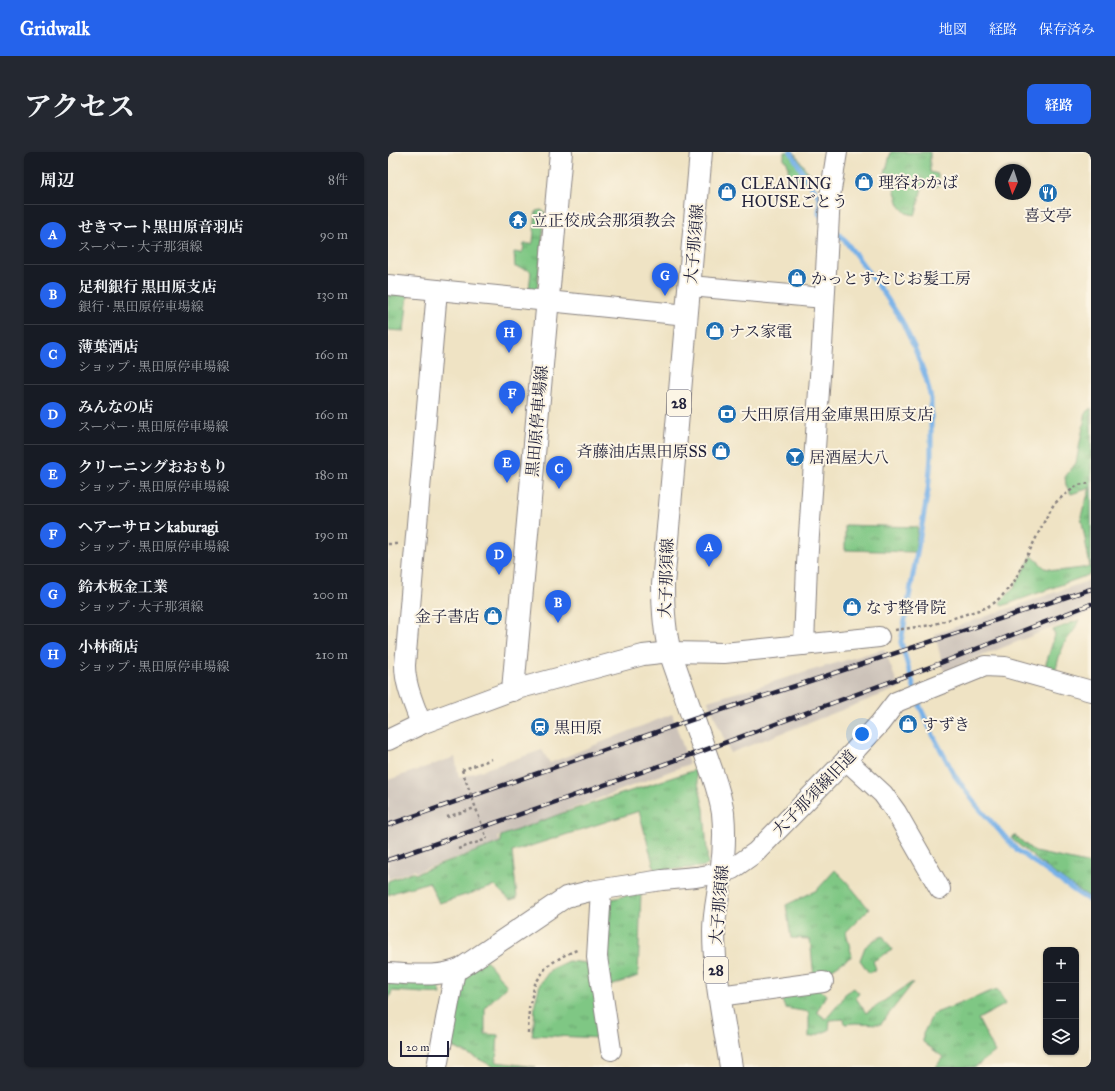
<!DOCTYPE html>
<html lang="ja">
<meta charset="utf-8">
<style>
body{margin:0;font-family:"IM FELL Great Primer","Noto Serif JP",serif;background:#242831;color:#f1f3f6}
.controls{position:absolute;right:12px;bottom:12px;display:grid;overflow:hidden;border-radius:8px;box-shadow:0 1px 3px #0004}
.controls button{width:36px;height:36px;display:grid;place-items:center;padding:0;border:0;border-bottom:1px solid #363941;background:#171b24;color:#f1f3f6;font:20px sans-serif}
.compass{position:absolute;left:607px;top:12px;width:36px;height:36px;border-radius:50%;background:#171b24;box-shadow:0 1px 3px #0004;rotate:183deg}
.scale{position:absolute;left:12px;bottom:10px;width:49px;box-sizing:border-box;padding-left:4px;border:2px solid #22223b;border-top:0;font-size:11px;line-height:14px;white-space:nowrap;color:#22223b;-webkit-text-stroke:3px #fcf5e5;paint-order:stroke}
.you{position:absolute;left:474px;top:582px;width:14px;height:14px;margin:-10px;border:3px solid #fff;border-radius:50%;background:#1a73e8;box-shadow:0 0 0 6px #1a73e833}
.badge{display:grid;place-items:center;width:26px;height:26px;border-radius:50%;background:#2563eb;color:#fff;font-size:13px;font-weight:700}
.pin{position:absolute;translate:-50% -33px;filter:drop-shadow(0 1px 2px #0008)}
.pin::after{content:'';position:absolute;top:21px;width:14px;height:12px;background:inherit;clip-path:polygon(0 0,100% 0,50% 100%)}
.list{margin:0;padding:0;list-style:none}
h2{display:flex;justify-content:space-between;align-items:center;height:52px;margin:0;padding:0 16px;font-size:17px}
h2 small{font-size:13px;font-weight:400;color:#9ea1a6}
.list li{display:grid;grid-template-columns:26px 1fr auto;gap:12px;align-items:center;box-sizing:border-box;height:60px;padding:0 16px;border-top:1px solid #363941}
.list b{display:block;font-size:15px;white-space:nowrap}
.list p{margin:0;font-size:13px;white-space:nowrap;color:#9ea1a6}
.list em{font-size:13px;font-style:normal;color:#9ea1a6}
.icon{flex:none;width:22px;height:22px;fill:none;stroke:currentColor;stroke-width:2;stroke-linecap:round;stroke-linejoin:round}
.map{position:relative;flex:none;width:703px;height:915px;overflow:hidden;border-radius:8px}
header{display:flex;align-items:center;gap:24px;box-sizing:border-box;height:56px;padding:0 20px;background:#2563eb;color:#fff}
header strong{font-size:19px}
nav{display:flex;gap:22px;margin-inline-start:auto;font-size:14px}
.intro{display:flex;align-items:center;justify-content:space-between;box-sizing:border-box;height:96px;padding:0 24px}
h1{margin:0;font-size:28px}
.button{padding:10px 18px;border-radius:8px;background:#2563eb;color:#fff;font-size:14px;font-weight:700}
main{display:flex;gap:24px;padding:0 24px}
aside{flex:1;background:#171b24;border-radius:8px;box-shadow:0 1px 3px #0004}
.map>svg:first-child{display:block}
</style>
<header>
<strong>Gridwalk</strong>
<nav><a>地図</a><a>経路</a><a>保存済み</a></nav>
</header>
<div class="intro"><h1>アクセス</h1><a class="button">経路</a></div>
<main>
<aside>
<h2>周辺<small>8件</small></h2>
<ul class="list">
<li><span class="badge">A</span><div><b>せきマート黒田原音羽店</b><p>スーパー · 大子那須線</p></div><em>90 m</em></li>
<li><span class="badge">B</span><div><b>足利銀行 黒田原支店</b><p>銀行 · 黒田原停車場線</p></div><em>130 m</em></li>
<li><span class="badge">C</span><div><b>薄葉酒店</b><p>ショップ · 黒田原停車場線</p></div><em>160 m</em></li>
<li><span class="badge">D</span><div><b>みんなの店</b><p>スーパー · 黒田原停車場線</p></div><em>160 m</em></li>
<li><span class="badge">E</span><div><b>クリーニングおおもり</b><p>ショップ · 黒田原停車場線</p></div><em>180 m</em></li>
<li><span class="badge">F</span><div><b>ヘアーサロンkaburagi</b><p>ショップ · 黒田原停車場線</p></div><em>190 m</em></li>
<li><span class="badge">G</span><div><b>鈴木板金工業</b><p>ショップ · 大子那須線</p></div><em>200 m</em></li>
<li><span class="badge">H</span><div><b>小林商店</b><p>ショップ · 黒田原停車場線</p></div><em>210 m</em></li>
</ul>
</aside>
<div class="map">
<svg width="703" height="915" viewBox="0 0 703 915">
<defs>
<pattern id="grass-tufts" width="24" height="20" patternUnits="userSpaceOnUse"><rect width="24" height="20" fill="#7fc784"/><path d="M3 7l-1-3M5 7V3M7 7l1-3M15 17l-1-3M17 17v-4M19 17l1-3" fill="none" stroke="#68a16d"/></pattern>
</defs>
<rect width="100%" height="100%" fill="#fcf5e5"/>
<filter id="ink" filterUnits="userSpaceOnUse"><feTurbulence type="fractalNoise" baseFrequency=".025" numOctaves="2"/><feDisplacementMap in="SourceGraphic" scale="8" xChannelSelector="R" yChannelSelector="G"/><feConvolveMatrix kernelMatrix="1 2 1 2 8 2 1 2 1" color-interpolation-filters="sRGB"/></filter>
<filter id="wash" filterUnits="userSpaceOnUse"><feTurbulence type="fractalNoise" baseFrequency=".012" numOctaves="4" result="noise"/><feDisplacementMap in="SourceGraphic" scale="16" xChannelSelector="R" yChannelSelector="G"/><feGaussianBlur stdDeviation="0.9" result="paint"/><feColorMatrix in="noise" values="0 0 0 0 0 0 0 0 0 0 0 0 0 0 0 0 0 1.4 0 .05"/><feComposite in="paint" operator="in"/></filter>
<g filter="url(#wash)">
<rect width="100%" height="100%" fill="#efe3c4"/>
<g fill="#ccc2b9">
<path d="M703,428V460L556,519L547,482Z"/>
<path d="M496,497L511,536L342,601L320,549Z"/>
<path d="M284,562L301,612L110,685L112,690L28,720L26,718L0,727V628L67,605L71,626L154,598L162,611Z"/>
</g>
<g fill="url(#grass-tufts)" stroke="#507460">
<path d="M396,0H406L421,22L425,24V30L412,28L401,24L399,10L396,8Z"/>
<path d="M503,0H542V20L550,22V34L534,35L529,58L527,63L518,61L511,53L504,30L497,21Z"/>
<path d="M153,58L157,60L149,138H141L143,120L141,118L127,115L126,100L133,101L135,99L136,92H144L145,90L148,59Z"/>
<path d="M0,142L20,143L16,179L0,178Z"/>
<path d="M703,256V422L614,454L612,450L625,437L644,404L657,416L670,419L702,415L693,364L702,336L683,342L678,333L677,325L688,311L698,260Z"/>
<path d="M457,373L530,375L527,400L457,398Z"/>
<path d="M691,468L687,477L677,490L671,505L667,521L656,518L667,483L665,478Z"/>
<path d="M307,618L316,657L320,713L313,715L267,719L251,659L124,700L129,746L122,748L107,734L51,751L41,730L10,739L0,743V729L24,720L27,722L113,690V684L172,662Z"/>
<path d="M626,683L647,700L703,712L702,745C674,729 649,708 624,687Z"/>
<path d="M447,718L458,729L481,757L458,780L464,804L434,824L426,825L422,787L403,786L398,753L429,738Z"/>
<path d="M253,740L250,824L220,835L214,805L220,748Z"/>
<path d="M495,784L504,798L485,809L488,817L481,821L472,808L477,795L486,788Z"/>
<path d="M98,808L119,834L97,855V882L110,883L108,910L148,915H107L76,900L63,895L75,830L78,823Z"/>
<path d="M180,809L199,811L205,820L213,886L144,883L146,872L147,851L152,832L163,817Z"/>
<path d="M2,828L48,831L51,835L53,842L4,839L0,849V832Z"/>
<path d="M523,831H525L493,872L467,871L457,872L456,867L442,868L441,878L426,884L421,885V860L397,856L391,841L431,836L438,843L429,860L438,867L454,848L457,842L466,836L471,841L468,846L478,861Z"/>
<path d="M609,837L618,852L590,867L607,900L587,915H548L555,905L535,890V882L545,862Z"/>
</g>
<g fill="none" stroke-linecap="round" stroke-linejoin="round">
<g stroke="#77b1e8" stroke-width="5">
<path d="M403,0L415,21L432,46L431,62L435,66"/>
<path d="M446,77L458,90L479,118L497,143L514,169L527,197L538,226L543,247V306L540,339L513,490L527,539"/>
<path d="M530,546L532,555L547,587L567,624L590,655L629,698L691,742L703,749"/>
</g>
</g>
</g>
<g filter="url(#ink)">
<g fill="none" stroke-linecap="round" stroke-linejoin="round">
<defs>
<g id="minor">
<path d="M0,133L299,163"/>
<path d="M302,134L436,146"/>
<path d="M416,493L419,412L434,195L442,44L449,0"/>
<path d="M33,572C26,552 17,534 17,513L49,138"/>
<path d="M0,588L33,572L125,538L255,503L282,500L336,501L491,485"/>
<path d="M458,608L495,642L508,660L552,737"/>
<path d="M213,738L209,805L223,898"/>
<path d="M0,821C24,822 51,826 73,816L178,745L202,739L274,728L308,725L333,721L344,717L368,700L458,608L492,571L508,550L597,514L617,515L703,539"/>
<path d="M331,844L435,830"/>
<path d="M49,915L67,819"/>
</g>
<g id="major">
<path d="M313,0L275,433C275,456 276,478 282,500L325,623C329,635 333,648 335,661C337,681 336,702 333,722C331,741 326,760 326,779C326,825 336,870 343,915"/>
<path d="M125,538L173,0"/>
</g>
</defs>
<use href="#minor" stroke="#888280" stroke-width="22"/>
<use href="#major" stroke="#888280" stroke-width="24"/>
<g stroke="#888280" stroke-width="2.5" stroke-dasharray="3 3" stroke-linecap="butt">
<path d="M0,392H11"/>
<path d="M507,478L544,473L597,456L606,451L614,444L626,430L659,364L666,352L674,345L690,333L703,331"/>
<path d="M74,618L104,607"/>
<path d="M59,665L87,656"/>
<path d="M70,697L99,687"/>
<path d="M140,881L141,856L147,832L159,814L177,803L191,797"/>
</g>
<use href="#minor" stroke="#fff" stroke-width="20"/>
<use href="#major" stroke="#fff" stroke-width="22"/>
<defs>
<g id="rail">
<path d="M0,673L306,567L703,437"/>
<path d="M0,708L317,598L550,512L703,452"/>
</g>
</defs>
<use href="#rail" stroke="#22223b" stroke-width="4.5"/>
<use href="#rail" stroke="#fcf5e5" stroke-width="3" stroke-dasharray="9" stroke-linecap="butt"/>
<path stroke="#888280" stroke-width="2.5" stroke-dasharray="3 3" stroke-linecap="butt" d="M74,618L99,687"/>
</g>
</g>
<defs>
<symbol id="shop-disc" viewBox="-11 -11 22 22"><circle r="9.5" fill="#1f6fb2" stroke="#fcf5e5"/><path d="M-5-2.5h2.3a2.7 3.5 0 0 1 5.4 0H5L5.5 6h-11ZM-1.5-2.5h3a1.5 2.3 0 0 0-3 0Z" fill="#fff"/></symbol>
<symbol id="restaurant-disc" viewBox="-11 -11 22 22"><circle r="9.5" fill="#1f6fb2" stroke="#fcf5e5"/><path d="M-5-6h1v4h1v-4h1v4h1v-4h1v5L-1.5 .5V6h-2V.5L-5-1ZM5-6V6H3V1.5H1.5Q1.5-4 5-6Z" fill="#fff"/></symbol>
<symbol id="temple-disc" viewBox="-11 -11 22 22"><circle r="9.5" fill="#1f6fb2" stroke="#fcf5e5"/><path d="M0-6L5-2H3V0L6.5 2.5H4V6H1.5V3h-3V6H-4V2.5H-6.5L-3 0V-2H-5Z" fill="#fff"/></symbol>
<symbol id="bank-disc" viewBox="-11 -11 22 22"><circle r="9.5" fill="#1f6fb2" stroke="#fcf5e5"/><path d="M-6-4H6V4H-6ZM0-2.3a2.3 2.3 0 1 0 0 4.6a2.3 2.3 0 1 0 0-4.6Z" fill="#fff"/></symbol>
<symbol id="bar-disc" viewBox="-11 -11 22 22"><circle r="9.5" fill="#1f6fb2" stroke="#fcf5e5"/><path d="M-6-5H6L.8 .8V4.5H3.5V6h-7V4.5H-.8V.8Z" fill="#fff"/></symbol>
<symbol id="station-disc" viewBox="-11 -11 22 22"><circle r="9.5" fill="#1f6fb2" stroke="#fcf5e5"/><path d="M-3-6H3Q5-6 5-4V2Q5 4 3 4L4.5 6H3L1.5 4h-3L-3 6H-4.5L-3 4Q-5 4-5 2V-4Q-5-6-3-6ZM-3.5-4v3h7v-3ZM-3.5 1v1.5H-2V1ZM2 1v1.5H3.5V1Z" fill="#fff"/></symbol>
</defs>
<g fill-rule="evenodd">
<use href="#shop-disc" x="465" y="19" width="22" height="22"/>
<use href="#shop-disc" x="328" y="29" width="22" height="22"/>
<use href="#restaurant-disc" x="649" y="30" width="22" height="22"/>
<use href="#temple-disc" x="119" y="57" width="22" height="22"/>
<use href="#shop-disc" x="398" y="115" width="22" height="22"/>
<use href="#shop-disc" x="316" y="168" width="22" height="22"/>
<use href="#bank-disc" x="328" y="251" width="22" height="22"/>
<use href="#shop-disc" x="322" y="288" width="22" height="22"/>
<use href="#bar-disc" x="396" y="294" width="22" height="22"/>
<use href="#shop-disc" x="453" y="444" width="22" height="22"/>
<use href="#shop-disc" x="94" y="453" width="22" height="22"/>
<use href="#shop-disc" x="509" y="561" width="22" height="22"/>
<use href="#station-disc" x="141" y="564" width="22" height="22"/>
</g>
<g text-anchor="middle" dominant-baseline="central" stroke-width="4" stroke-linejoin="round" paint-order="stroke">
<g fill="#fcf5e5" stroke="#63616e" stroke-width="1">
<rect x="279" y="238" width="24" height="26" rx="3"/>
<rect x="316" y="805" width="24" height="26" rx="3"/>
</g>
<g font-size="15" font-weight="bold" fill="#22223b">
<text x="291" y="251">28</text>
<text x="328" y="818">28</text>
</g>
<g font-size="16" fill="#22223b" stroke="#fcf5e5" text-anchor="start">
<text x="490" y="30">理容わかば</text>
<text x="353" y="31">CLEANING<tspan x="353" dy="18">HOUSEごとう</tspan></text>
<text x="660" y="63" text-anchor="middle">喜文亭</text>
<text x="144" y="68">立正佼成会那須教会</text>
<text x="423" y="126">かっとすたじお髪工房</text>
<text x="341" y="179">ナス家電</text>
<text x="353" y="262">大田原信用金庫黒田原支店</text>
<text x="319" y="299" text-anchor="end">斉藤油店黒田原SS</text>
<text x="421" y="305">居酒屋大八</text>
<text x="478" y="455">なす整骨院</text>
<text x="91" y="464" text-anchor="end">金子書店</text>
<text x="534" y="572">すずき</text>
<text x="166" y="575">黒田原</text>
</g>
<g font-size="16" fill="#22223b" stroke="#fcf5e5">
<text transform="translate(306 92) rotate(-85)">大子那須線</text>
<text transform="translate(149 269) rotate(-85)">黒田原停車場線</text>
<text transform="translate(278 426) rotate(-88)">大子那須線</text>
<text transform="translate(426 641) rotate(-46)">大子那須線旧道</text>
<text transform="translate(331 753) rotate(-85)">大子那須線</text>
</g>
</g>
</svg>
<div class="controls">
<button>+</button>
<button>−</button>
<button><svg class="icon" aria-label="layers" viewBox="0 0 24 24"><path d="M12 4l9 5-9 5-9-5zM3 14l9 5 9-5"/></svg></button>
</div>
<svg class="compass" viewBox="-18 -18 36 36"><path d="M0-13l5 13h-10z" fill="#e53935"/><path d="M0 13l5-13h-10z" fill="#9ea1a6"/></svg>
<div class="scale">20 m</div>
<div class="you"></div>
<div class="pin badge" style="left:321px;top:415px">A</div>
<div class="pin badge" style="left:170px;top:471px">B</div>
<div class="pin badge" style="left:171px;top:337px">C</div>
<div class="pin badge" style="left:111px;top:423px">D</div>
<div class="pin badge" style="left:119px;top:331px">E</div>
<div class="pin badge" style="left:124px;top:262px">F</div>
<div class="pin badge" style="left:277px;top:144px">G</div>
<div class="pin badge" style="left:121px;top:201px">H</div>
</div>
</main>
